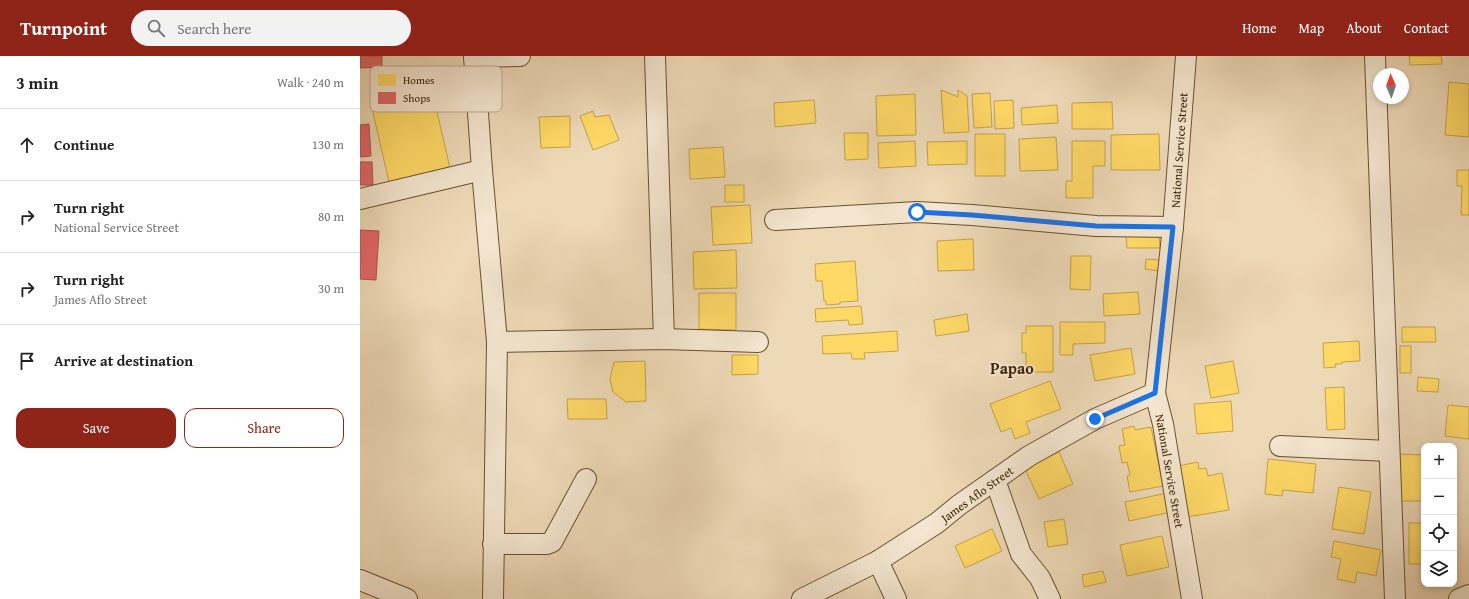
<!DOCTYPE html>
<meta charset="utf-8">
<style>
body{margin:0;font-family:"Gentium Book Plus",serif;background:#f2f2f2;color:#222}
.controls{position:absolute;right:12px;bottom:12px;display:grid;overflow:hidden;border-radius:8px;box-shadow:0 2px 6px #0003}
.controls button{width:36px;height:36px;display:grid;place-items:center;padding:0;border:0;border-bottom:1px solid #e0e0e0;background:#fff;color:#222;font:20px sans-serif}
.compass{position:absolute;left:1013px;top:12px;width:36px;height:36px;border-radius:50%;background:#fff;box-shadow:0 2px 6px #0003;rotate:358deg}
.stop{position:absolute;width:12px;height:12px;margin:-9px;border:3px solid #1a73e8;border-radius:50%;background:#fff}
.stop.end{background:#1a73e8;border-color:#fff;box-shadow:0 1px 4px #0008}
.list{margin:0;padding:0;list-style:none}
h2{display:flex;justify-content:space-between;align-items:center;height:52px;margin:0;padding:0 16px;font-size:17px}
h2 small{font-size:13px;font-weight:400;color:#767676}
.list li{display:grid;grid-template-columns:26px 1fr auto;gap:12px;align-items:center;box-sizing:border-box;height:72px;padding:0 16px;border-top:1px solid #e0e0e0}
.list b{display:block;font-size:15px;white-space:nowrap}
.list p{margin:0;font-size:13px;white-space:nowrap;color:#767676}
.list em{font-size:13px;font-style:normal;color:#767676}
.actions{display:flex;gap:8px;padding:12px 16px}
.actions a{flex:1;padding:9px 0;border:1px solid #8f2418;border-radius:12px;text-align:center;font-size:14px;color:#8f2418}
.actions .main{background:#8f2418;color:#fff}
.icon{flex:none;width:22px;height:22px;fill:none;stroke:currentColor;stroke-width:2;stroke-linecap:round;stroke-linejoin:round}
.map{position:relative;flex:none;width:1109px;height:543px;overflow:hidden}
header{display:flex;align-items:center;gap:24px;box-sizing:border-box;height:56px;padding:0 20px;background:#8f2418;color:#fff}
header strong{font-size:19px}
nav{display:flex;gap:22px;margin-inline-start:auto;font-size:14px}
.search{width:280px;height:36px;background:#f2f2f2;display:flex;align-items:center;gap:10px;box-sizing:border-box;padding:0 14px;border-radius:22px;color:#767676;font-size:15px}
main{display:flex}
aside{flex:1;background:#fff}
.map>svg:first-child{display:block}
</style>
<header>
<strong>Turnpoint</strong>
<div class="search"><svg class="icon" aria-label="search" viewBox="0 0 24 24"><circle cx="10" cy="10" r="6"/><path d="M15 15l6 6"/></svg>Search here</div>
<nav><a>Home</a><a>Map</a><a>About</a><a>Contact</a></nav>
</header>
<main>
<aside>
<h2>3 min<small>Walk · 240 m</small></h2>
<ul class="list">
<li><svg class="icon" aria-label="ahead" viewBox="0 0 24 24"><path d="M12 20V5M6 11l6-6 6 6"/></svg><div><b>Continue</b></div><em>130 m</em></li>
<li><svg class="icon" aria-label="right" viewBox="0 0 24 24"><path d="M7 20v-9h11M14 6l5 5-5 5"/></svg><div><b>Turn right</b><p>National Service Street</p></div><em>80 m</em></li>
<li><svg class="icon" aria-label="right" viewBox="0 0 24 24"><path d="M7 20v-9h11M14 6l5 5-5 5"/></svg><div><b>Turn right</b><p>James Aflo Street</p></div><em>30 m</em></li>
<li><svg class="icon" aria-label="arrive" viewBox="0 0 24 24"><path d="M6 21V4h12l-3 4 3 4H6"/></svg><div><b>Arrive at destination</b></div></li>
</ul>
<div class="actions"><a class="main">Save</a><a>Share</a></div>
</aside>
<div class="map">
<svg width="1109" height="543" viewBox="0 0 1109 543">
<rect width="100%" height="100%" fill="#eed9b7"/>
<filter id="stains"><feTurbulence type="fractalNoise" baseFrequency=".005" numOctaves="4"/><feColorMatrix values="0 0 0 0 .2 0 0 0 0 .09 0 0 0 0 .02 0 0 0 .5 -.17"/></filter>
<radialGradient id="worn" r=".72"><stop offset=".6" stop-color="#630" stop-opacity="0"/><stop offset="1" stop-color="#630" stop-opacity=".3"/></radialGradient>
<g fill="#ffd966" stroke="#c5a348">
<path d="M1049,0H1081L1082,8L1050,9Z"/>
<path d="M1089,26L1109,28V81L1085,79Z"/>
<path d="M71,30L90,112L29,126L10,44Z"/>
<path d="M581,34L598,41V34L607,40L609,76L584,77Z"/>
<path d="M630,37L632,71L614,72L612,38Z"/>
<path d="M555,38L556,79L517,80L516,40Z"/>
<path d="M454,44L456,67L415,71L414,47Z"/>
<path d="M653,44L654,72L635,73L634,45Z"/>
<path d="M752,46L753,73H712V47Z"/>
<path d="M697,49L698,67L662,69L661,52Z"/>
<path d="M233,55L235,61L249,59L259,84L233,94L220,60Z"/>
<path d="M210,60V91L181,92L179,61Z"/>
<path d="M484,77H508V103L485,104Z"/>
<rect x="615" y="78" width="30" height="42"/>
<path d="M799,78L800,114H751V79Z"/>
<path d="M696,81L698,114L660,115L659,83Z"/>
<path d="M555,85L556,110L519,112L518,87Z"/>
<path d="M607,85V108L568,109L567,86Z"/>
<path d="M712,85H745V110H733V142H706V125H712Z"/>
<path d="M363,91L365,121L330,123L329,93Z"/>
<path d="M1097,114H1109V159H1101L1102,130H1097Z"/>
<rect x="365" y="129" width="19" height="17"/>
<path d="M390,149L392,187L353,189L351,151Z"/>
<path d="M799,179L800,192H767L766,180Z"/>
<path d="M613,183L614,214L578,215L577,185Z"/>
<path d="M376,194L377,232L334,233L333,196Z"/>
<path d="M711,200H731L730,234L710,233Z"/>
<path d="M786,203L800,204L799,215L785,213Z"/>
<path d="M495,205L498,245L480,246V248L466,249V245H464L462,225H456L455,208Z"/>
<path d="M778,236L780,258L744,260L743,238Z"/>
<path d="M339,237H376V274L339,273Z"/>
<path d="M501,250L503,268L489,269L488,264L456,266L455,253Z"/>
<path d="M607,258L609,275L576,280L574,264Z"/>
<path d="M700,266H745V287L713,288V299H700Z"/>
<path d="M666,270H693V316H666V297H662V277H666Z"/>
<path d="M1042,271H1075L1076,286H1042Z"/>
<path d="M537,275L538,295L504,297L505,303H492L491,297L463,298L462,280Z"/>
<path d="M999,285L1000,305L982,306V308H975L976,311L964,312L963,287Z"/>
<rect x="1040" y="290" width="11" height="27"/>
<path d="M771,292L775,318L735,325L730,299Z"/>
<path d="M372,299H398V318L372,319Z"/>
<path d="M285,305L286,345L266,346L253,336L250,323L254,306Z"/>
<path d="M873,305L879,337L851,342L845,310Z"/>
<path d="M1058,321L1079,323L1078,336L1057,335Z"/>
<path d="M690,325L701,353L666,366L670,377L655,383L651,372L641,376L630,348Z"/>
<path d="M984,331L985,373L967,374L965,332Z"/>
<path d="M207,343H246L247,363H208Z"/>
<path d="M871,345L873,375L837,378L834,348Z"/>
<path d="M1088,349L1109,351V383L1085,380Z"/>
<path d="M774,370L775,374L791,371L803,430L770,436L767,420L770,419L767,406L762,407L759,390L765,389L762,373Z"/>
<path d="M699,396L713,428L679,443L664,411Z"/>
<path d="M1038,398L1064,399V445H1037Z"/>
<path d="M908,403L956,408L953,437L923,434L922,440L905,438Z"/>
<path d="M838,406L839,413L846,412L848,420L862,417L869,454L827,461L818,410Z"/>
<path d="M979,431L1011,436L1004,478L972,473Z"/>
<path d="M807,437L811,456L769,465L765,446Z"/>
<path d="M704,463L708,488L688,491L684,466Z"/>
<rect x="1049" y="467" width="15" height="41"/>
<path d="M632,473L642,495L605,512L595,490Z"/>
<path d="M802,480L809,511L767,520L760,489Z"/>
<path d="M974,485L1021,494L1016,520L997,516L995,527L977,523L981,503L971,501Z"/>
<path d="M743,515L746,526L724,531L722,519Z"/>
</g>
<g fill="#e06666" stroke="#af5248">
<path d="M0,0H22V11L0,12Z"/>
<path d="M9,68L11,100L0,101V69Z"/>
<path d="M0,106H12L13,129H0Z"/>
<path d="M0,174L19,175L16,224L0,223Z"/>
</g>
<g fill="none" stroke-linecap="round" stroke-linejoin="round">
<defs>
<g id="minor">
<path d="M114,0L122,114L137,286L133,543"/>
<path d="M295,0L304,283"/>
<path d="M826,0L813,171L795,337L803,368L832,543"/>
<path d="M1015,0L1035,543"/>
<path d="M114,1L160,0"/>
<path d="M0,143L122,114"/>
<path d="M415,164L557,156L612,159L736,170L813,171"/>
<path d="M137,286L304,283L398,286"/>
<path d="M920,390L1029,395"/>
<path d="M635,424L661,498L680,522L690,543"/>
<path d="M133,488H187L192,486L226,423"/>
<path d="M518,505L536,543"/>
<path d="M0,524L47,543"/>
<path d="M442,543L518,505L577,467L599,449L669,400L735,363L795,337"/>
<path d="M1099,543L1109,539"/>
</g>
</defs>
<use href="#minor" stroke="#69512f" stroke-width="22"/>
<use href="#minor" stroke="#f4e6d0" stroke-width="20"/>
</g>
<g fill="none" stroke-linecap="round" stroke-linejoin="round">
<path stroke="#1a73e8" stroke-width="5" d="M557,156L612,159L736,170L813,171L795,337L735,363"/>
</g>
<g text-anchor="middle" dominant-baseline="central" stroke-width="4" stroke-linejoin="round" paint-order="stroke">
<g font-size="12" fill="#3d2402" stroke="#f4e6d0">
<text transform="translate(819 94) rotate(-86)">National Service Street</text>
<text transform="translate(810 415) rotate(80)">National Service Street</text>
<text transform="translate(617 438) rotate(-36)">James Aflo Street</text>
</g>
<g font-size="16" font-weight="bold" fill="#3d2402" stroke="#f4e6d0">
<text x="652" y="312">Papao</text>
</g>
</g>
<rect x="10" y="10" width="132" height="46" rx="6" fill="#f4e6d0" stroke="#bdac92" stroke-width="1"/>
<rect x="18" y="18" width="18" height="12" fill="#ffd966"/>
<rect x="18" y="36" width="18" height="12" fill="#e06666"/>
<g font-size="11" fill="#3d2402">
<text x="43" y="28">Homes</text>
<text x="43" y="46">Shops</text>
</g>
<rect width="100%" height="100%" filter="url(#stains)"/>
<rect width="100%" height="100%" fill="url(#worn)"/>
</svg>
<div class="controls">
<button>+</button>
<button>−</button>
<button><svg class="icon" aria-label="locate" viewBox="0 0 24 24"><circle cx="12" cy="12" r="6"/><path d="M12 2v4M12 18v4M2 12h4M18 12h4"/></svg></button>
<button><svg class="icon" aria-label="layers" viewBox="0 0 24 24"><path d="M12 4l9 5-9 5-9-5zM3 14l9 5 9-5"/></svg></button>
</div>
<svg class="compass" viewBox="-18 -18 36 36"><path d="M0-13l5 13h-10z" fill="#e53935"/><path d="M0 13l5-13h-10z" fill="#767676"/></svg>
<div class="stop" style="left:557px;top:156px"></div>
<div class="stop end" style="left:735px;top:363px"></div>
</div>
</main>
